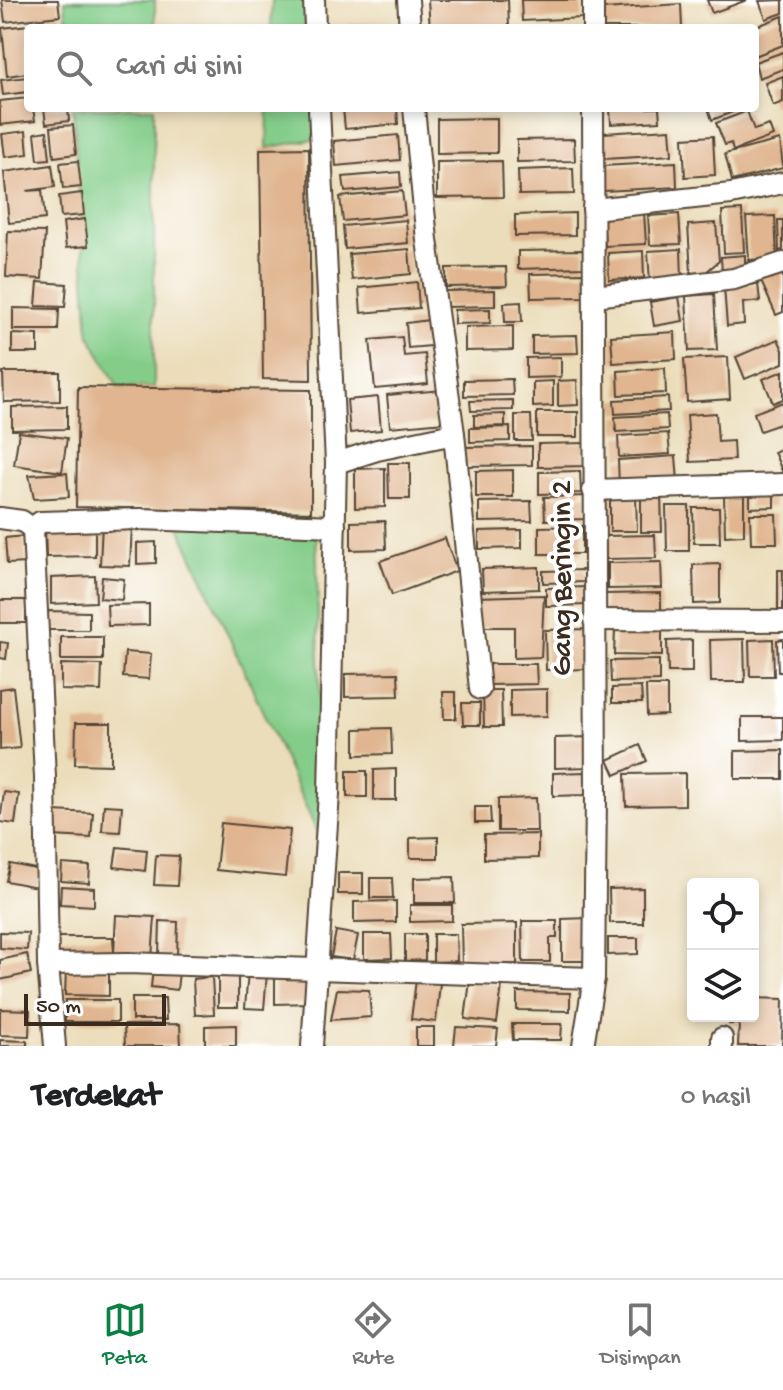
<!DOCTYPE html>
<html lang="id">
<style>
body{margin:0;font-family:"Gochi Hand",sans-serif;background:#f2f2f2;color:#202124}
.controls{position:absolute;right:24px;bottom:24px;display:grid;overflow:hidden;border-radius:8px;box-shadow:0 4px 12px #0003}
.controls button{width:72px;height:72px;display:grid;place-items:center;padding:0;border:0;border-bottom:2px solid #e0e0e0;background:#fff;color:#202124;font:40px sans-serif}
.scale{position:absolute;left:24px;bottom:20px;width:142px;box-sizing:border-box;padding-left:8px;border:4px solid #3b2a1e;border-top:0;font-size:22px;line-height:28px;white-space:nowrap;color:#3b2a1e;-webkit-text-stroke:6px #fff;paint-order:stroke}
.list{margin:0;padding:0;list-style:none}
h2{display:flex;justify-content:space-between;align-items:center;height:104px;margin:0;padding:0 32px;font-size:34px}
h2 small{font-size:26px;font-weight:400;color:#757577}
.icon{flex:none;width:44px;height:44px;fill:none;stroke:currentColor;stroke-width:2;stroke-linecap:round;stroke-linejoin:round}
.map{position:relative;flex:none;width:783px;height:1046px;overflow:hidden}
.search{position:absolute;background:#fff;box-shadow:0 4px 12px #0003;left:24px;right:24px;top:24px;height:88px;display:flex;align-items:center;gap:20px;box-sizing:border-box;padding:0 28px;border-radius:8px;color:#757577;font-size:30px}
.sheet{height:232px;background:#fff}
nav{display:flex;justify-content:space-around;align-items:center;box-sizing:border-box;height:112px;border-top:2px solid #e0e0e0;background:#fff;font-size:22px;color:#757577}
nav a{display:grid;justify-items:center;gap:4px}
nav .on{color:#0b8043}
.map>svg:first-child{display:block}
</style>
<div class="map">
<svg width="783" height="1046" viewBox="0 0 783 1046">
<rect width="100%" height="100%" fill="#fff"/>
<filter id="ink" filterUnits="userSpaceOnUse"><feTurbulence type="fractalNoise" baseFrequency=".0125" numOctaves="2"/><feDisplacementMap in="SourceGraphic" scale="16" xChannelSelector="R" yChannelSelector="G"/><feConvolveMatrix kernelMatrix="1 2 1 2 8 2 1 2 1" color-interpolation-filters="sRGB"/></filter>
<filter id="wash" filterUnits="userSpaceOnUse"><feTurbulence type="fractalNoise" baseFrequency=".006" numOctaves="4" result="noise"/><feDisplacementMap in="SourceGraphic" scale="32" xChannelSelector="R" yChannelSelector="G"/><feGaussianBlur stdDeviation="1.8" result="paint"/><feColorMatrix in="noise" values="0 0 0 0 0 0 0 0 0 0 0 0 0 0 0 0 0 1.4 0 .05"/><feComposite in="paint" operator="in"/></filter>
<g filter="url(#wash)">
<rect width="100%" height="100%" fill="#ebddba"/>
<g fill="#83cd89" stroke="#5f7c54" stroke-width="2">
<path d="M65,0H155V28H67Z"/>
<path d="M272,0H313V28H271Z"/>
<path d="M73,108H154V388L118,387L89,334Z"/>
<path d="M268,108H315V139L267,148Z"/>
<path d="M173,513L316,519L323,845Z"/>
</g>
<g id="blocks">
<g fill="#e0b58f">
<path d="M2,0H58L60,16L5,22Z"/>
<path d="M428,0H508L509,28H430Z"/>
<path d="M521,0H582V18L522,21Z"/>
<path d="M707,0H747L712,13Z"/>
<path d="M783,0V13L766,19L759,1Z"/>
<path d="M681,4L682,28H604L603,9Z"/>
<path d="M783,16V45L755,56V27Z"/>
<path d="M56,22L57,28H28V73L7,76L2,28Z"/>
<path d="M386,22V28H349L348,24Z"/>
<path d="M783,52V69L759,78L755,62Z"/>
<path d="M783,76V102L773,106L765,83Z"/>
<path d="M28,77V92L3,95L1,80Z"/>
<path d="M28,98V108H33L35,121L0,125V101Z"/>
<path d="M44,108H68L69,121L46,124Z"/>
<path d="M343,108H397L398,124L345,129Z"/>
<path d="M523,108H566V111L523,112Z"/>
<path d="M610,108H659L660,121L611,124Z"/>
<path d="M708,108H743L712,120Z"/>
<path d="M747,111L754,130L769,125L773,136L733,151L731,143L725,145L716,123Z"/>
<path d="M497,118V153L437,154V119Z"/>
<path d="M73,125L76,154L54,157L51,127Z"/>
<path d="M670,129L672,155L604,159L603,133Z"/>
<path d="M26,131L28,154L5,157L2,134Z"/>
<path d="M47,131L50,159L38,160L35,133Z"/>
<path d="M398,135L400,160L336,166L334,141Z"/>
<path d="M713,136L715,175L685,177L683,138Z"/>
<path d="M574,139L575,161L517,162V140Z"/>
<path d="M780,140L783,168L732,181L725,154Z"/>
<path d="M309,148L311,380L263,379L260,149Z"/>
<path d="M78,161L81,187L63,189L60,163Z"/>
<path d="M502,161L503,197L437,198V162Z"/>
<path d="M676,162L677,187L604,191L602,166Z"/>
<path d="M52,165L55,187L27,191L42,190L45,219L9,223L4,172Z"/>
<path d="M573,168L574,194L519,195L518,170Z"/>
<path d="M400,172L401,187L345,192L343,177Z"/>
<path d="M402,191L405,215L343,221L340,197Z"/>
<path d="M82,193L84,215L61,217L59,196Z"/>
<path d="M742,210L744,252L724,253L722,211Z"/>
<path d="M644,212L646,244L605,246L603,214Z"/>
<path d="M575,213V235L515,236V215Z"/>
<path d="M679,214L681,244L650,245L648,216Z"/>
<path d="M775,216L777,258L749,260L746,217Z"/>
<path d="M85,219L88,246L66,248L63,222Z"/>
<path d="M406,220L408,243L345,249L343,226Z"/>
<path d="M778,220H783V250L779,251Z"/>
<path d="M716,223L719,261L706,272L691,273L688,225Z"/>
<path d="M8,231L45,232L42,279L6,277Z"/>
<path d="M409,249L411,274L352,280L349,254Z"/>
<path d="M681,249L682,281L650,283L648,251Z"/>
<path d="M584,250V267L518,269V251Z"/>
<path d="M643,251L644,278L609,280L608,253Z"/>
<path d="M745,255V263L750,262L751,270L722,273L721,257Z"/>
<path d="M506,267L507,286L446,287V268Z"/>
<path d="M783,270V312L776,315L760,279Z"/>
<path d="M587,273V297L531,298L530,274Z"/>
<path d="M38,282L67,284L65,307L36,306Z"/>
<path d="M417,282L419,308L361,313L359,288Z"/>
<path d="M758,284L760,301L743,303L744,324L727,326L724,287Z"/>
<path d="M495,290V306L445,307V291Z"/>
<path d="M714,294L717,350L689,351L686,296Z"/>
<path d="M679,297L683,321L654,326L650,302Z"/>
<path d="M521,302L522,322H505L504,303Z"/>
<path d="M13,308L59,309L58,330H13Z"/>
<path d="M490,309V323L454,324V310Z"/>
<path d="M429,320L431,346L408,348L406,323Z"/>
<path d="M513,326V350L465,351V327Z"/>
<path d="M675,332L676,359L613,363L611,336Z"/>
<path d="M12,334L38,335V353H12Z"/>
<path d="M577,335L578,353L532,354V336Z"/>
<path d="M402,337L404,356L425,354L428,384L375,389L370,340Z"/>
<path d="M778,339L783,350V363L745,379L736,357Z"/>
<path d="M561,357V377L526,378V358Z"/>
<path d="M728,357L730,399L687,402L684,359Z"/>
<path d="M665,368L666,393L619,395L618,371Z"/>
<path d="M783,371V399L773,403L763,379Z"/>
<path d="M3,372H60V401L4,402Z"/>
<path d="M512,379L513,395L464,396V380Z"/>
<path d="M577,380L578,405L558,406V381Z"/>
<path d="M553,381V406L533,407V382Z"/>
<path d="M78,387L311,390V512L76,507Z"/>
<path d="M442,390L445,422L390,427L387,395Z"/>
<path d="M378,397L381,430L350,433L347,400Z"/>
<path d="M668,397L669,411L615,414L614,400Z"/>
<path d="M513,400V410L471,411L470,401Z"/>
<path d="M783,402V423L760,431L754,413Z"/>
<path d="M67,406V429L12,430V407Z"/>
<rect x="537" y="412" width="41" height="25"/>
<path d="M716,413L718,442L733,441L734,460L690,462L687,415Z"/>
<path d="M505,414V426L474,427V415Z"/>
<path d="M667,414L668,429L616,432L615,417Z"/>
<path d="M515,415H531L532,441H515Z"/>
<path d="M510,427V441L470,442V428Z"/>
<path d="M19,432L67,438L62,472L14,465Z"/>
<path d="M668,433L670,454L619,457L618,436Z"/>
<path d="M586,443V466L538,467V444Z"/>
<path d="M532,446V465L465,466L464,447Z"/>
<path d="M783,448V473L774,452Z"/>
<path d="M676,456L678,482L619,486L618,460Z"/>
<path d="M388,463H410V499H389Z"/>
<path d="M385,468V507L355,508V469Z"/>
<path d="M513,470V497H476V471Z"/>
<path d="M580,471L581,493L539,494V472Z"/>
<path d="M67,473L69,497L34,499L29,475Z"/>
<path d="M774,493V507L750,508V494Z"/>
<path d="M641,494H661L662,532H641Z"/>
<path d="M744,494V535L725,536L724,495Z"/>
<path d="M587,496V519L545,520L544,497Z"/>
<path d="M610,496H636L637,531H610Z"/>
<path d="M531,501L532,521L479,522V502Z"/>
<path d="M666,506H689V551H667Z"/>
<path d="M693,508H719L720,543H694Z"/>
<path d="M750,514H776L777,543H751Z"/>
<path d="M385,521L386,549L351,550V522Z"/>
<path d="M102,523L132,524L130,566L100,565Z"/>
<path d="M95,525V556L46,557L45,526Z"/>
<path d="M582,526V554H539V527Z"/>
<path d="M522,530V548L479,549V531Z"/>
<path d="M655,535L656,558L606,559L605,536Z"/>
<path d="M24,536L26,563L7,564L5,538Z"/>
<path d="M445,538L457,571L392,595L380,561Z"/>
<path d="M156,542V563L137,564V543Z"/>
<path d="M661,562L662,588L608,589V563Z"/>
<path d="M720,564V603L694,604L693,565Z"/>
<path d="M539,567V589L483,591L482,569Z"/>
<path d="M584,570V582L543,583V571Z"/>
<path d="M778,570H783V610L778,611Z"/>
<path d="M95,576L96,602L51,604V578Z"/>
<path d="M102,577L124,579L122,600L100,598Z"/>
<path d="M589,587V605L546,606V588Z"/>
<path d="M661,593V616L604,617V594Z"/>
<path d="M544,595L541,657L514,658V627H477V597Z"/>
<rect x="0" y="600" width="26" height="23"/>
<path d="M149,604V625L108,626L107,605Z"/>
<path d="M45,611L89,612V630H45Z"/>
<path d="M592,629V669L546,670L545,630Z"/>
<path d="M615,629H662V656L614,655Z"/>
<rect x="61" y="637" width="42" height="23"/>
<path d="M744,639L745,682H711L710,640Z"/>
<path d="M773,639L774,676H750L749,640Z"/>
<path d="M783,639V672H778L777,640Z"/>
<path d="M692,640V672H668L667,641Z"/>
<path d="M0,642L8,643L6,659L0,658Z"/>
<path d="M125,652L151,654L149,679L123,677Z"/>
<path d="M659,660V681L611,682L610,661Z"/>
<path d="M61,664L102,665L101,691L61,690Z"/>
<path d="M489,664H536L537,684L489,685Z"/>
<path d="M398,673L399,696L345,697V674Z"/>
<path d="M646,686H667V715L647,716Z"/>
<path d="M13,687L20,748L0,750V689Z"/>
<path d="M641,687L642,703H612V688Z"/>
<path d="M547,689V716L510,717V690Z"/>
<path d="M483,690H501L502,727H484Z"/>
<path d="M443,692H456V719H444Z"/>
<path d="M462,703H480V725H463Z"/>
<path d="M742,717H783V740L742,741Z"/>
<path d="M76,723H111V765L75,764Z"/>
<path d="M391,728L392,754L355,755V729Z"/>
<path d="M591,737L592,767L555,768V738Z"/>
<path d="M640,745L647,761L615,775L608,760Z"/>
<path d="M783,750V779H735V751Z"/>
<path d="M396,769V800H374V770Z"/>
<rect x="347" y="771" width="20" height="26"/>
<path d="M586,772V795L553,796V773Z"/>
<path d="M685,773V805L626,806L625,774Z"/>
<path d="M4,792L19,794L15,824L0,822Z"/>
<path d="M536,798L537,831H498V799Z"/>
<path d="M104,805L122,806L120,832L102,831Z"/>
<path d="M475,807H490L491,823H475Z"/>
<path d="M52,811L93,813L91,838L51,836Z"/>
<path d="M221,823L290,830L285,877L216,870Z"/>
<path d="M538,834V858L484,859V835Z"/>
<path d="M438,837V858H410V838Z"/>
<path d="M117,847L147,850L145,871L114,867Z"/>
<path d="M156,855L179,856L177,886L154,885Z"/>
<path d="M10,864L41,870L37,887L6,881Z"/>
<path d="M62,864L90,866L89,883L61,881Z"/>
<rect x="338" y="873" width="25" height="21"/>
<path d="M454,877L455,903H414V878Z"/>
<path d="M370,878H392L393,898H370Z"/>
<path d="M61,886L94,888V906L60,904Z"/>
<path d="M643,888V923H610L609,889Z"/>
<path d="M396,901V922L354,923V902Z"/>
<path d="M410,905H452V921L410,922Z"/>
<path d="M116,915L155,917L152,958L54,961V937H113L114,952Z"/>
<path d="M589,918V961H562V919Z"/>
<path d="M160,921L178,922L177,956H159Z"/>
<path d="M522,921H557V938H550V962H523Z"/>
<path d="M517,923V964L462,965L461,924Z"/>
<path d="M336,931L358,935L353,960L331,957Z"/>
<path d="M0,932L28,933L27,950L0,948Z"/>
<path d="M364,934H391L392,958L364,959Z"/>
<path d="M405,934H425V960L405,961Z"/>
<path d="M433,934H456L457,961L433,962Z"/>
<path d="M608,938H638V954L608,955Z"/>
<path d="M27,954L31,973L0,980V960Z"/>
<path d="M66,969L109,970V996L65,995Z"/>
<path d="M153,969L179,972L177,990L151,987Z"/>
<path d="M238,971V1007H218V972Z"/>
<path d="M248,971L267,973L264,1009L245,1008Z"/>
<path d="M311,975V1003L275,1004V976Z"/>
<path d="M212,977L214,1014L195,1015L193,979Z"/>
<path d="M416,980L440,983L436,1022L411,1019Z"/>
<path d="M470,981L502,985L497,1023L465,1019Z"/>
<path d="M337,989L369,990L371,1017L331,1020Z"/>
<path d="M517,992L570,993V1011L517,1010Z"/>
<path d="M132,998H165L166,1020H132Z"/>
<path d="M753,998L783,999L782,1046H738L739,1024H729V1016H753Z"/>
<rect x="65" y="1000" width="53" height="22"/>
<path d="M0,1009L30,1010L29,1036L0,1035Z"/>
<path d="M180,1024L181,1046H125L124,1025Z"/>
<path d="M512,1024H562L561,1040H513Z"/>
<path d="M236,1025V1046H205V1026Z"/>
<rect x="416" y="1027" width="18" height="19"/>
<path d="M456,1027L498,1029L496,1046H454Z"/>
<path d="M0,1040L27,1041V1046H0Z"/>
</g>
</g>
</g>
<g filter="url(#ink)">
<use href="#blocks" fill-opacity="0" stroke="#554535" stroke-width="2"/>
<g fill="none" stroke-linecap="round" stroke-linejoin="round">
<defs>
<g id="minor">
<path d="M314,0L315,28"/>
<path d="M408,0L410,28"/>
<path d="M593,0V28"/>
<path d="M414,108L427,240L454,434L480,689"/>
<path d="M593,209L731,194L783,183"/>
<path d="M595,296L734,279L783,263"/>
<path d="M336,463L377,450L454,434"/>
<path d="M593,490L783,484"/>
<path d="M0,518L22,521L33,529L45,777L48,964L55,1046"/>
<path d="M33,529L40,522L140,519L335,526"/>
<path d="M594,620L783,621"/>
<path d="M48,964L127,963L594,978"/>
<path d="M312,1046L329,794L336,463L319,108"/>
<path d="M583,1046L594,978L596,797L593,108"/>
<path d="M722,1046V1038"/>
</g>
</defs>
<use href="#minor" stroke="#554535" stroke-width="24"/>
<use href="#minor" stroke="#fff" stroke-width="20"/>
</g>
</g>
<g text-anchor="middle" dominant-baseline="central" stroke-width="8" stroke-linejoin="round" paint-order="stroke">
<g font-size="30" fill="#3b2a1e" stroke="#fff">
<text transform="translate(564 578) rotate(-90)">Gang Beringin 2</text>
</g>
</g>
</svg>
<div class="controls">
<button><svg class="icon" aria-label="locate" viewBox="0 0 24 24"><circle cx="12" cy="12" r="6"/><path d="M12 2v4M12 18v4M2 12h4M18 12h4"/></svg></button>
<button><svg class="icon" aria-label="layers" viewBox="0 0 24 24"><path d="M12 4l9 5-9 5-9-5zM3 14l9 5 9-5"/></svg></button>
</div>
<div class="scale">50 m</div>
<div class="search"><svg class="icon" aria-label="search" viewBox="0 0 24 24"><circle cx="10" cy="10" r="6"/><path d="M15 15l6 6"/></svg>Cari di sini</div>
</div>
<section class="sheet">
<h2>Terdekat<small>0 hasil</small></h2>
<ul class="list">
</ul>
</section>
<nav>
<a class="on"><svg class="icon" aria-label="map" viewBox="0 0 24 24"><path d="M3 6l6-2 6 2 6-2v14l-6 2-6-2-6 2zM9 4v14M15 6v14"/></svg>Peta</a>
<a><svg class="icon" aria-label="directions" viewBox="0 0 24 24"><path d="M12 3l9 9-9 9-9-9zM9 14v-3h6M13 9l2 2-2 2"/></svg>Rute</a>
<a><svg class="icon" aria-label="saved" viewBox="0 0 24 24"><path d="M7 4h10v16l-5-4-5 4z"/></svg>Disimpan</a>
</nav>
